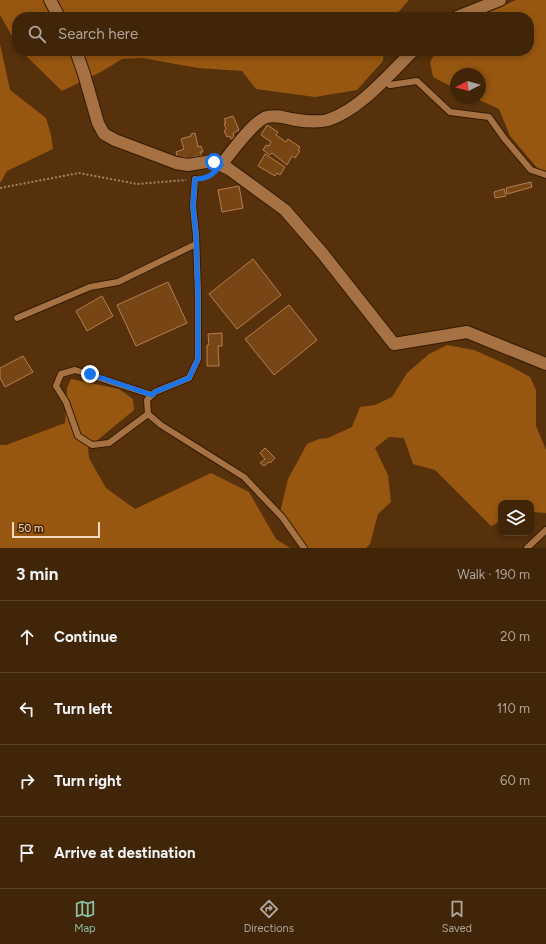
<!DOCTYPE html>
<meta charset="utf-8">
<style>
body{margin:0;font-family:Figtree,sans-serif;background:#472d12;color:#f1f3f6}
.controls{position:absolute;right:12px;bottom:12px;display:grid;overflow:hidden;border-radius:8px;box-shadow:0 2px 6px #0003}
.controls button{width:36px;height:36px;display:grid;place-items:center;padding:0;border:0;border-bottom:1px solid #594229;background:#402508;color:#f1f3f6;font:20px sans-serif}
.compass{position:absolute;left:450px;top:68px;width:36px;height:36px;border-radius:50%;background:#402508;box-shadow:0 2px 6px #0003;rotate:264deg}
.scale{position:absolute;left:12px;bottom:10px;width:88px;box-sizing:border-box;padding-left:4px;border:2px solid #f5d8c0;border-top:0;font-size:11px;line-height:14px;white-space:nowrap;color:#f5d8c0;-webkit-text-stroke:3px #4b2700;paint-order:stroke}
.stop{position:absolute;width:12px;height:12px;margin:-9px;border:3px solid #1a73e8;border-radius:50%;background:#fff}
.stop.end{background:#1a73e8;border-color:#fff;box-shadow:0 1px 4px #0008}
.list{margin:0;padding:0;list-style:none}
h2{display:flex;justify-content:space-between;align-items:center;height:52px;margin:0;padding:0 16px;font-size:17px}
h2 small{font-size:13px;font-weight:400;color:#aea59c}
.list li{display:grid;grid-template-columns:26px 1fr auto;gap:12px;align-items:center;box-sizing:border-box;height:72px;padding:0 16px;border-top:1px solid #594229}
.list b{display:block;font-size:15px;white-space:nowrap}
.list em{font-size:13px;font-style:normal;color:#aea59c}
.icon{flex:none;width:22px;height:22px;fill:none;stroke:currentColor;stroke-width:2;stroke-linecap:round;stroke-linejoin:round}
.map{position:relative;flex:none;width:546px;height:548px;overflow:hidden}
.search{position:absolute;background:#402508;box-shadow:0 2px 6px #0003;left:12px;right:12px;top:12px;height:44px;display:flex;align-items:center;gap:10px;box-sizing:border-box;padding:0 14px;border-radius:16px;color:#aea59c;font-size:15px}
.sheet{height:340px;background:#402508}
nav{display:flex;justify-content:space-around;align-items:center;box-sizing:border-box;height:56px;border-top:1px solid #594229;background:#402508;font-size:11px;color:#aea59c}
nav a{display:grid;justify-items:center;gap:2px}
nav .on{color:#8abfa5}
.map>svg:first-child{display:block}
</style>
<div class="map">
<svg width="546" height="548" viewBox="0 0 546 548">
<rect width="100%" height="100%" fill="#56310b"/>
<g fill="#975710">
<path d="M0,0H409L394,17H17V45L0,15Z"/>
<path d="M516,0H546V172L538,169L510,136L499,109L475,98H480V74H456V89L433,77L430,62L436,51H529V17H478Z"/>
<path d="M0,44L10,90L46,118L51,135L53,149L7,171L0,183Z"/>
<path d="M21,51H384L383,61L357,90L315,97L256,89L242,71L198,68L142,58L122,59L101,72L62,91Z"/>
<path d="M447,345L474,350L510,366L530,377L536,390V426L546,450V513L531,512V503H501V521L491,526L435,470L413,464L404,438L389,437L375,448L388,475L391,502L378,514L370,544L366,548H301C295,535 286,529 279,517L288,479L307,444L319,439L328,438L352,427L360,407L375,405L392,397L407,373L429,354Z"/>
<path d="M71,379L119,389L133,399L134,410L88,448L89,458L106,488L135,509L211,473L249,492L276,539L290,548H0V445H6L65,423L67,388Z"/>
</g>
<g fill="#774614" stroke="#b57f50">
<path d="M233,116L239,130L233,133L234,137L231,139L230,136L227,137L224,131L226,129L224,123H226L224,119Z"/>
<path d="M267,125L278,132L276,135L286,142L288,139L300,147L298,150L300,151L295,158L292,156L287,165L272,153L270,155L263,150L266,145L269,146L271,142L261,135Z"/>
<path d="M195,133L198,147L201,146L203,152H200L202,157L198,158V156L187,159L186,157L178,159L176,152L184,149L181,139L191,136V134Z"/>
<path d="M265,154L285,167L280,175L277,173L275,176L258,166Z"/>
<path d="M531,182L532,187L507,194L506,188Z"/>
<path d="M239,186L243,208L222,212L218,190Z"/>
<path d="M504,189L506,196L495,198L494,192Z"/>
<path d="M253,259L281,295L237,329L209,294Z"/>
<path d="M168,282L187,323L136,346L117,305Z"/>
<path d="M102,296L113,316L87,331L76,311Z"/>
<path d="M289,305L317,340L274,375L245,339Z"/>
<path d="M222,333V346H218L219,366H207V345H209L208,334Z"/>
<path d="M23,356L33,372L5,387L0,378V368Z"/>
<path d="M265,448L275,458L270,463L269,462L264,466L260,463L265,459L260,453Z"/>
</g>
<g fill="none" stroke-linecap="round" stroke-linejoin="round">
<defs>
<g id="lane">
<path d="M383,80L390,85L417,81L450,112L489,117L504,138L531,170L546,175"/>
<path d="M195,179L193,206L196,235L198,295V359L189,378L155,392L147,400L148,414L161,425L244,477L282,517L304,548"/>
<path d="M17,318L90,287L118,282L196,244"/>
<path d="M148,414L109,443L92,445L78,436L66,402L56,386L61,374L75,370L152,395"/>
<path d="M527,548L546,530"/>
</g>
<g id="street">
<path d="M50,0L59,17"/>
<path d="M457,17L500,0"/>
<path d="M76,51L84,74L98,123L104,134L115,140L176,163L188,165L212,161L229,169L285,210L323,254L394,344L467,332L546,364"/>
<path d="M221,165C230,154 254,120 267,117C275,115 283,117 291,119C303,121 316,123 328,120C361,109 388,75 413,51"/>
</g>
</defs>
<use href="#lane" stroke="#351b03" stroke-width="8"/>
<use href="#street" stroke="#351b03" stroke-width="14"/>
<g stroke="#a48364" stroke-width="2" stroke-dasharray="2 2" stroke-linecap="butt">
<path d="M203,179L209,177L213,174"/>
<path d="M0,188L79,173L137,184L186,180"/>
</g>
<use href="#lane" stroke="#a67243" stroke-width="6"/>
<use href="#street" stroke="#a67243" stroke-width="12"/>
</g>
<g fill="none" stroke-linecap="round" stroke-linejoin="round">
<path stroke="#1a73e8" stroke-width="5" d="M90,374L152,395L155,392L189,378L198,359V295L196,235L193,206L195,179C207,179 213,175 221,165L214,162"/>
</g>
</svg>
<div class="controls">
<button><svg class="icon" aria-label="layers" viewBox="0 0 24 24"><path d="M12 4l9 5-9 5-9-5zM3 14l9 5 9-5"/></svg></button>
</div>
<svg class="compass" viewBox="-18 -18 36 36"><path d="M0-13l5 13h-10z" fill="#e53935"/><path d="M0 13l5-13h-10z" fill="#aea59c"/></svg>
<div class="scale">50 m</div>
<div class="stop" style="left:214px;top:162px"></div>
<div class="stop end" style="left:90px;top:374px"></div>
<div class="search"><svg class="icon" aria-label="search" viewBox="0 0 24 24"><circle cx="10" cy="10" r="6"/><path d="M15 15l6 6"/></svg>Search here</div>
</div>
<section class="sheet">
<h2>3 min<small>Walk · 190 m</small></h2>
<ul class="list">
<li><svg class="icon" aria-label="ahead" viewBox="0 0 24 24"><path d="M12 20V5M6 11l6-6 6 6"/></svg><div><b>Continue</b></div><em>20 m</em></li>
<li><svg class="icon" aria-label="left" viewBox="0 0 24 24"><path d="M17 20v-9H6M10 6l-5 5 5 5"/></svg><div><b>Turn left</b></div><em>110 m</em></li>
<li><svg class="icon" aria-label="right" viewBox="0 0 24 24"><path d="M7 20v-9h11M14 6l5 5-5 5"/></svg><div><b>Turn right</b></div><em>60 m</em></li>
<li><svg class="icon" aria-label="arrive" viewBox="0 0 24 24"><path d="M6 21V4h12l-3 4 3 4H6"/></svg><div><b>Arrive at destination</b></div></li>
</ul>
</section>
<nav>
<a class="on"><svg class="icon" aria-label="map" viewBox="0 0 24 24"><path d="M3 6l6-2 6 2 6-2v14l-6 2-6-2-6 2zM9 4v14M15 6v14"/></svg>Map</a>
<a><svg class="icon" aria-label="directions" viewBox="0 0 24 24"><path d="M12 3l9 9-9 9-9-9zM9 14v-3h6M13 9l2 2-2 2"/></svg>Directions</a>
<a><svg class="icon" aria-label="saved" viewBox="0 0 24 24"><path d="M7 4h10v16l-5-4-5 4z"/></svg>Saved</a>
</nav>
